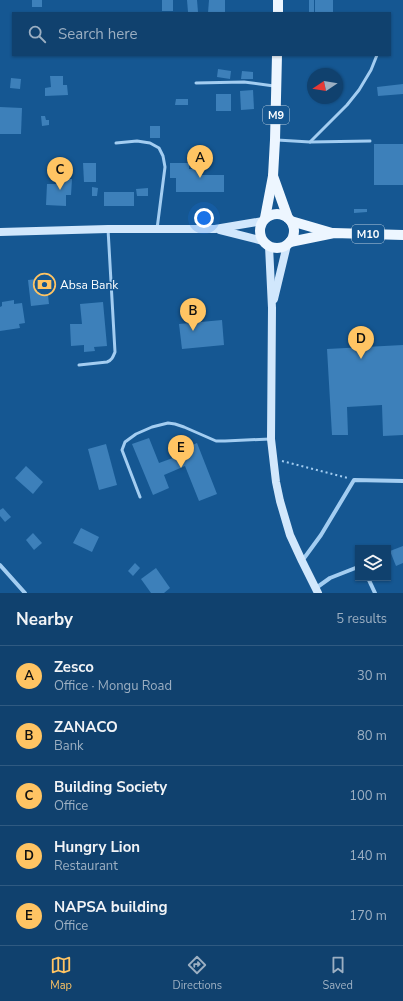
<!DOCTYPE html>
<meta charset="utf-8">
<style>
body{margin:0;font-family:"Nunito Sans",sans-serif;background:#194873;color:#f1f3f6}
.controls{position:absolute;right:12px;bottom:12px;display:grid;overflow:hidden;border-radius:0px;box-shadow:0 1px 3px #0004}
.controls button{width:36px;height:36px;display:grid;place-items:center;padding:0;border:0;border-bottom:1px solid #305a81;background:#10416e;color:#f1f3f6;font:20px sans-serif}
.compass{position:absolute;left:307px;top:68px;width:36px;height:36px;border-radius:50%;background:#10416e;box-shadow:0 1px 3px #0004;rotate:258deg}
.you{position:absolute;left:204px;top:218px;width:14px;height:14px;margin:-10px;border:3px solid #fff;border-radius:50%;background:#1a73e8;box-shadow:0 0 0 6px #1a73e833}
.badge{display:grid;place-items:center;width:26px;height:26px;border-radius:50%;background:#ffc463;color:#111;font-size:13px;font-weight:700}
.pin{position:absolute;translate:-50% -33px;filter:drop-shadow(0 1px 2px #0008)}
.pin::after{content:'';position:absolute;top:21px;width:14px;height:12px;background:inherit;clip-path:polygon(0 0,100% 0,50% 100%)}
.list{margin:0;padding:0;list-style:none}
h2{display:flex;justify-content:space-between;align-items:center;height:52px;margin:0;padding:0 16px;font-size:17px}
h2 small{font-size:13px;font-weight:400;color:#9cafc2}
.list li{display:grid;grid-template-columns:26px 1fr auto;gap:12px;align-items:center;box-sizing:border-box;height:60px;padding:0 16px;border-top:1px solid #305a81}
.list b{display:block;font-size:15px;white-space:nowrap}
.list p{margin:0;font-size:13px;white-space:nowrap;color:#9cafc2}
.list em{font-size:13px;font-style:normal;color:#9cafc2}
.icon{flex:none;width:22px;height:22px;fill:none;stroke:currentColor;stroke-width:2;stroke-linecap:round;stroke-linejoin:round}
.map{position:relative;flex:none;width:403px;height:593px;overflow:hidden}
.search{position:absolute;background:#10416e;box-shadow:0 1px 3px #0004;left:12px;right:12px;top:12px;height:44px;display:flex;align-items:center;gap:10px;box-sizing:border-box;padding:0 14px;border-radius:0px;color:#9cafc2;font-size:15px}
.sheet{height:352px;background:#10416e}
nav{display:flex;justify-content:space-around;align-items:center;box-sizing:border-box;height:56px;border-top:1px solid #305a81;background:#10416e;font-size:11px;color:#9cafc2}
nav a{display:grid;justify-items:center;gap:2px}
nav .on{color:#ffc463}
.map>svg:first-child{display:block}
</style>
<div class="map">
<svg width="403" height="593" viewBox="0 0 403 593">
<rect width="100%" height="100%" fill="#155792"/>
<g fill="#3d80ba">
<rect x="32" y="0" width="10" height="7"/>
<rect x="162" y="0" width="11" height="11"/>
<path d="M187,0H197L198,12H188Z"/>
<path d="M209,0H225V13H208Z"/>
<rect x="309" y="0" width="5" height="13"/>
<rect x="315" y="0" width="18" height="13"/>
<path d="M218,69L231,71L230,79L217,77Z"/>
<path d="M242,71L253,72V79H241Z"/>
<path d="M50,76H63V85H67L68,95L45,96V88L51,87Z"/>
<path d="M11,78L21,79L20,89L10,88Z"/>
<path d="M403,84V94L378,96L377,87Z"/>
<path d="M253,90L254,109L241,110L240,91Z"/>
<rect x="216" y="94" width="15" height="17"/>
<path d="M176,99H188V105H175Z"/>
<path d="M0,107L22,108L21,134H0Z"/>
<path d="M41,116H45L46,120H49V125L42,126Z"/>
<rect x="150" y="126" width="10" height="12"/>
<rect x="374" y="144" width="29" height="41"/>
<path d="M83,163H96V182H84Z"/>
<path d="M170,163H189V169H201V175H224V192H176V178H170Z"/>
<path d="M60,179H72L71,195H66V206L46,205L47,184H60Z"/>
<path d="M92,187L98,188L97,196H92Z"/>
<path d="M148,188V196H137L136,189Z"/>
<rect x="104" y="192" width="30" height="14"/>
<path d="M354,209H367V212L354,213Z"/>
<path d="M46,278L49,304L31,306L28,280Z"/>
<path d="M14,300V304L22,303L25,323L19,324L20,328L0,331V307L2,306V302Z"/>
<path d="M103,302L107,346L94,347L95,351L84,352V345L71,346L70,324H82L80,304Z"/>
<path d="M222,320L224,345L182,349L179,324Z"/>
<path d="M403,345V435L383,436L382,405L347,407L348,435H332L327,349Z"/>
<path d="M149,438L159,463L181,455L179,451L197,443L217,494L199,501L185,466L164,475L169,488L153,495L132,444Z"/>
<path d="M106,444L117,485L99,490L88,449Z"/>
<path d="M26,466L43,482L33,494L15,478Z"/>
<path d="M3,508L11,517L5,522L0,516V510Z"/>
<path d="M81,528L99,537L92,552L73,543Z"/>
<path d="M33,533L42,543L34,550L26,540Z"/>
<path d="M403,546V563L396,566L390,551Z"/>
<path d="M135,563L140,568L133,576L128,571Z"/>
<path d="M156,568L170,588L164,593H151L141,579Z"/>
</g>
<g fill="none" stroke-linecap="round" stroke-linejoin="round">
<path stroke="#a3cdf1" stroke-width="2" stroke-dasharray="2 3" stroke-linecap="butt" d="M282,461L348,478"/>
<g stroke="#a3cdf1" stroke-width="3">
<path d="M196,83L244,82L274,86"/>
<path d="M277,140L310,142L370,141"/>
<path d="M310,142L347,105L359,90L371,70L377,55"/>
<path d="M116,143L137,141L150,143L159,148L163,156L165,167L157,229"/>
<path d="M79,365L107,362C112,360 113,357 115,352L108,229"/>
<path d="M140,497L122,450L125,442L136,434L152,427L168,423L175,424L184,427L216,441H225L270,439"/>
</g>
<g stroke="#a3cdf1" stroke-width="4">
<path d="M302,561L321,535L354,480L403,481"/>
<path d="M0,565L25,593"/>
<path d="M368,578L375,593"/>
<path d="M316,588L330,578L358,567"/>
</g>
<g stroke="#d1e7fc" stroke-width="8">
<path d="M220,230L263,241"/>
<path d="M0,232L108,229H215L263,221"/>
<path d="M269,246L272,308L271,439L276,482L280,501L290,535L302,561L318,593"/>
<path d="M274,299L287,245"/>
</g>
<g stroke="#edf6ff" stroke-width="10">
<path d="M278,13V0"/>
<path d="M273,176L288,218"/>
<circle cx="277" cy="231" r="17"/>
<path d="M265,218L273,176L275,140L277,55"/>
<path d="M291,221L332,233"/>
<path d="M290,242L334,233L403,235"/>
</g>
</g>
<defs>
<symbol id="bank-ring" viewBox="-11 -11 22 22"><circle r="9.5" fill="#155792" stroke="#ffc463" stroke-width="1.5"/><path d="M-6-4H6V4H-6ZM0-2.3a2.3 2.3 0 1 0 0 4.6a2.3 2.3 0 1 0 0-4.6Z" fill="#ffc463"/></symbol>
</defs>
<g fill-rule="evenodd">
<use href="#bank-ring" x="32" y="272" width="25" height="25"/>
</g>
<g text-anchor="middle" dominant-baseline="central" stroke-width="3" stroke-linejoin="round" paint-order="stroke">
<g fill="#155792" stroke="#b9cdde" stroke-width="1">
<rect x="263" y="106" width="26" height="18" rx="3"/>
<rect x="352" y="225" width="32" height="18" rx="3"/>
</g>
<g font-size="11" font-weight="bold" fill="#fff">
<text x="276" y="115">M9</text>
<text x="368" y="234">M10</text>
</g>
<g font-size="12" fill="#fff" stroke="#155792" text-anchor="start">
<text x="60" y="285">Absa Bank</text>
</g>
</g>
</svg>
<div class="controls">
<button><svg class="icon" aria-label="layers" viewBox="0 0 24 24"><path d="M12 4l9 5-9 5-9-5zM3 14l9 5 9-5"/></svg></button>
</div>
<svg class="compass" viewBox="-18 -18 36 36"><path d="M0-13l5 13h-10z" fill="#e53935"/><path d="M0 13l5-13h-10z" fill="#9cafc2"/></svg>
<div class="you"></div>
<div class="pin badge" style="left:200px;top:178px">A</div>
<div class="pin badge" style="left:193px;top:331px">B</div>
<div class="pin badge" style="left:60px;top:190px">C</div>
<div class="pin badge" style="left:361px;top:359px">D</div>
<div class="pin badge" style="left:181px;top:468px">E</div>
<div class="search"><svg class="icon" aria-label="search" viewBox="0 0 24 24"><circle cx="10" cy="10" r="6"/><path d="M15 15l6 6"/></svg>Search here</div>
</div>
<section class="sheet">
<h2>Nearby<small>5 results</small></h2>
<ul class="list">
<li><span class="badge">A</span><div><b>Zesco</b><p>Office · Mongu Road</p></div><em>30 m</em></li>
<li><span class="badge">B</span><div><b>ZANACO</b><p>Bank</p></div><em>80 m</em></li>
<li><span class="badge">C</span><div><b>Building Society</b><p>Office</p></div><em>100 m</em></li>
<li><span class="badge">D</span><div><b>Hungry Lion</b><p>Restaurant</p></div><em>140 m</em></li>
<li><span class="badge">E</span><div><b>NAPSA building</b><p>Office</p></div><em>170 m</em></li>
</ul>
</section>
<nav>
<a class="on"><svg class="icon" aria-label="map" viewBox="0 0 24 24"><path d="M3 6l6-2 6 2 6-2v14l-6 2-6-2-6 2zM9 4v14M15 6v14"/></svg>Map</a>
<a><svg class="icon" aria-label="directions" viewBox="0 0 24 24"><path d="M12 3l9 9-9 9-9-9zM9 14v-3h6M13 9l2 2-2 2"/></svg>Directions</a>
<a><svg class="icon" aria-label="saved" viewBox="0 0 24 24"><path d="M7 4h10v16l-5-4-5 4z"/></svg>Saved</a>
</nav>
